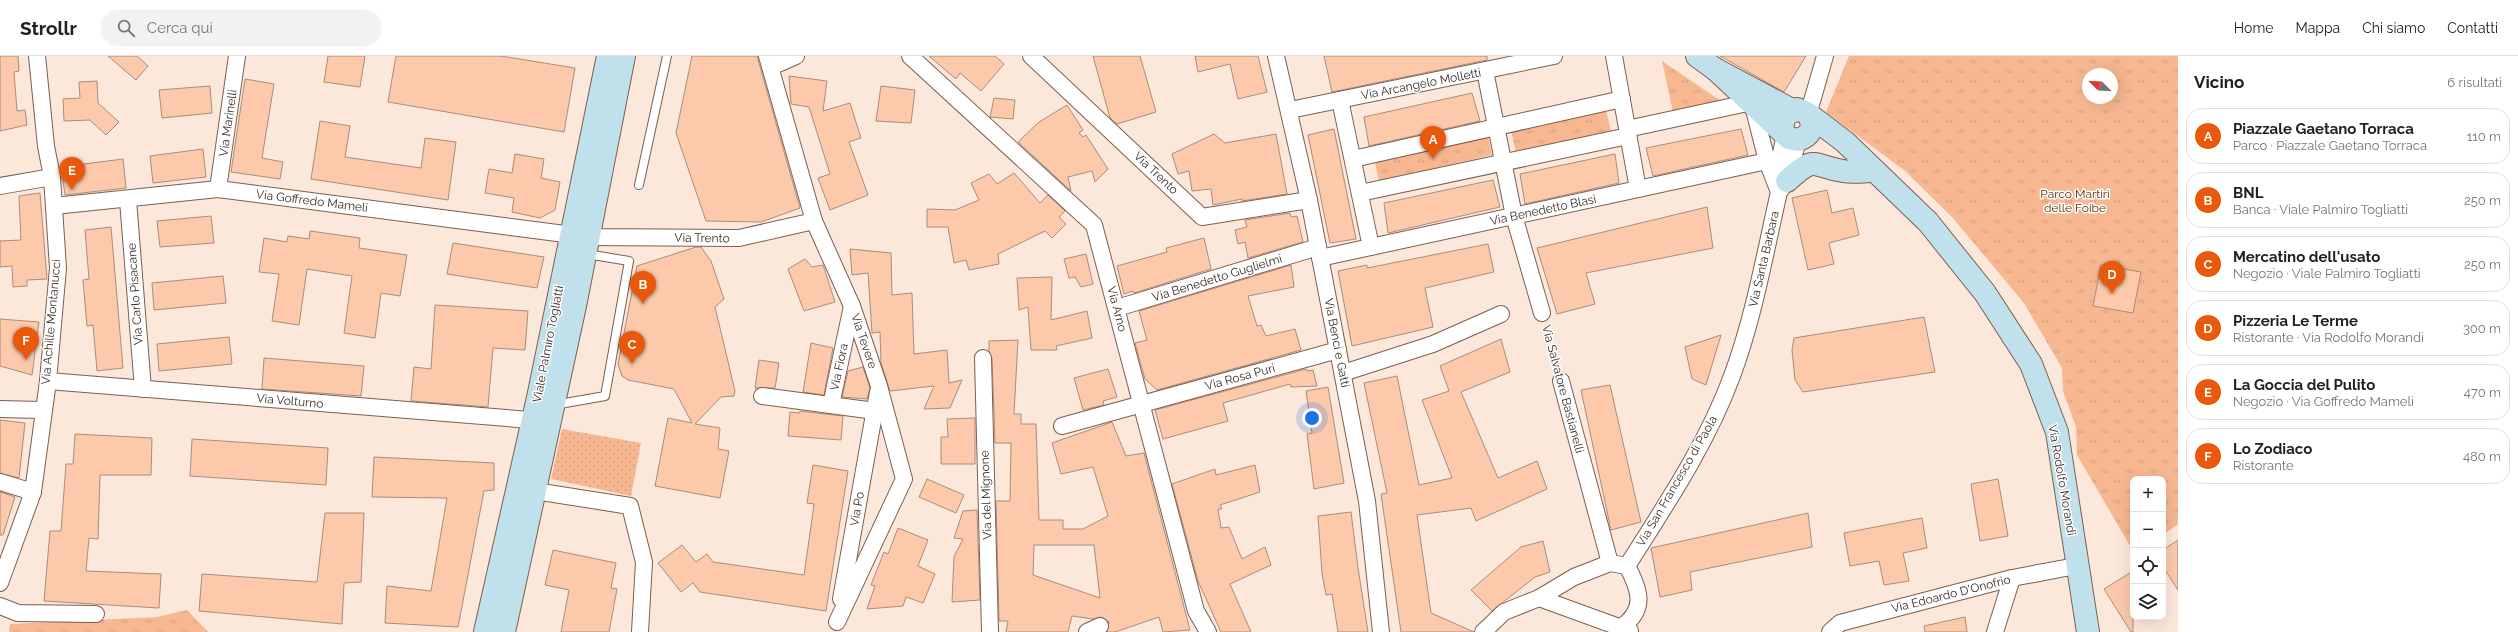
<!DOCTYPE html>
<html lang="it">
<meta charset="utf-8">
<style>
body{margin:0;font-family:Raleway,sans-serif;background:#f2f2f2;color:#222}
.controls{position:absolute;right:12px;bottom:12px;display:grid;overflow:hidden;border-radius:8px;box-shadow:0 4px 16px #0002}
.controls button{width:36px;height:36px;display:grid;place-items:center;padding:0;border:0;border-bottom:1px solid #e0e0e0;background:#fff;color:#222;font:20px sans-serif}
.compass{position:absolute;left:2082px;top:12px;width:36px;height:36px;border-radius:50%;background:#fff;box-shadow:0 4px 16px #0002;rotate:294deg}
.you{position:absolute;left:1312px;top:362px;width:14px;height:14px;margin:-10px;border:3px solid #fff;border-radius:50%;background:#1a73e8;box-shadow:0 0 0 6px #1a73e833}
.badge{display:grid;place-items:center;width:26px;height:26px;border-radius:50%;background:#ea580c;color:#fff;font-size:13px;font-weight:700}
.pin{position:absolute;translate:-50% -33px;filter:drop-shadow(0 1px 2px #0008)}
.pin::after{content:'';position:absolute;top:21px;width:14px;height:12px;background:inherit;clip-path:polygon(0 0,100% 0,50% 100%)}
.list{margin:0;padding:0;list-style:none}
h2{display:flex;justify-content:space-between;align-items:center;height:52px;margin:0;padding:0 16px;font-size:17px}
h2 small{font-size:13px;font-weight:400;color:#767676}
.list li{display:grid;grid-template-columns:26px 1fr auto;gap:12px;align-items:center;box-sizing:border-box;height:56px;margin:0 8px 8px;padding:0 8px;border:1px solid #e0e0e0;border-radius:16px}
.list b{display:block;font-size:15px;white-space:nowrap}
.list p{margin:0;font-size:13px;white-space:nowrap;color:#767676}
.list em{font-size:13px;font-style:normal;color:#767676}
.icon{flex:none;width:22px;height:22px;fill:none;stroke:currentColor;stroke-width:2;stroke-linecap:round;stroke-linejoin:round}
.map{position:relative;flex:none;width:2178px;height:576px;overflow:hidden}
header{display:flex;align-items:center;gap:24px;box-sizing:border-box;height:56px;padding:0 20px;background:#fff;border-bottom:1px solid #e0e0e0}
header strong{font-size:19px}
nav{display:flex;gap:22px;margin-inline-start:auto;font-size:14px}
.search{width:280px;height:36px;background:#f2f2f2;display:flex;align-items:center;gap:10px;box-sizing:border-box;padding:0 14px;border-radius:16px;color:#767676;font-size:15px}
main{display:flex}
aside{flex:1;background:#fff}
.map>svg:first-child{display:block}
</style>
<header>
<strong>Strollr</strong>
<div class="search"><svg class="icon" aria-label="search" viewBox="0 0 24 24"><circle cx="10" cy="10" r="6"/><path d="M15 15l6 6"/></svg>Cerca qui</div>
<nav><a>Home</a><a>Mappa</a><a>Chi siamo</a><a>Contatti</a></nav>
</header>
<main>
<div class="map">
<svg width="2178" height="576" viewBox="0 0 2178 576">
<defs>
<pattern id="grass-dots" width="8" height="8" patternUnits="userSpaceOnUse"><rect width="8" height="8" fill="#f7b791"/><path d="M2 2h.1M6 6h.1" fill="none" stroke="#d49e7d" stroke-width="1.8" stroke-linecap="round"/></pattern>
<pattern id="park-tufts" width="24" height="20" patternUnits="userSpaceOnUse"><rect width="24" height="20" fill="#f7b791"/><path d="M3 7l-1-3M5 7V3M7 7l1-3M15 17l-1-3M17 17v-4M19 17l1-3" fill="none" stroke="#d49e7d"/></pattern>
</defs>
<rect width="100%" height="100%" fill="#fce7db"/>
<path fill="url(#grass-dots)" d="M562,373L641,387L631,440L551,423Z"/>
<g fill="url(#park-tufts)" fill-rule="evenodd">
<path d="M1849,0H2178V468L2163,479V423H2133V495L2077,399L2076,371L2063,335L2062,312L2024,247L1952,161L1905,115L1826,56ZM2088,18H2112V42H2088Z"/>
<path d="M1662,5L1724,47L1673,56Z"/>
<path d="M1606,54L1611,75L1516,96L1511,75Z"/>
<path d="M1488,81L1492,99L1379,125L1375,106Z"/>
<path d="M187,554L208,576H9L10,568L157,561Z"/>
</g>
<g fill="#fcc9ab" stroke="#ac8c7a" fill-rule="evenodd">
<path d="M0,0H18L19,15L14,16L17,55L25,54L27,69L0,75Z"/>
<path d="M108,0H137L148,10L136,24Z"/>
<path d="M328,0H365L360,31L324,26Z"/>
<path d="M396,0H501L575,12L564,76L388,46Z"/>
<path d="M692,0H757L800,152L761,166L706,165L676,77Z"/>
<path d="M929,0H995L1004,8L981,35L960,17L956,23Z"/>
<path d="M1093,0H1140L1156,56L1117,68L1110,62Z"/>
<path d="M1195,0H1258L1267,36L1238,43L1230,8L1198,16Z"/>
<path d="M1324,0H1487V4L1332,36Z"/>
<path d="M1720,0H1806L1784,36Z"/>
<path d="M789,20L827,25L823,55L850,47L861,82L849,86L868,139L830,154L818,122L830,118L809,51L791,48Z"/>
<path d="M245,23L274,28L262,102L283,106L280,123L231,116Z"/>
<path d="M97,25L98,47L119,66L106,79L90,64L64,65L63,43L80,42L79,26Z"/>
<path d="M210,30L212,57L162,62L159,34Z"/>
<path d="M881,30L915,34L911,67L876,65Z"/>
<path d="M1472,37L1480,65L1369,90L1364,61Z"/>
<path d="M994,42L1015,44L1013,63L990,61Z"/>
<path d="M1067,49L1083,74L1079,77L1083,81L1086,79L1108,113L1095,126L1092,115L1068,121L1071,135L1018,86L1039,66Z"/>
<path d="M320,65L350,70L345,101L421,112L425,82L456,86L448,144L311,123Z"/>
<path d="M1334,73L1356,183L1330,187L1308,79Z"/>
<path d="M1741,73L1748,99L1653,120L1646,92Z"/>
<path d="M1214,78L1225,87L1276,78L1287,138L1242,145V143L1213,149L1211,133L1192,135L1189,115L1178,118L1172,98Z"/>
<path d="M203,93L206,121L153,127L150,100Z"/>
<path d="M515,98L544,103L541,122L560,126L555,154L540,162L512,156L514,142L485,137L489,113L512,117Z"/>
<path d="M1615,98L1619,127L1525,148L1520,118Z"/>
<path d="M123,103L126,132L65,139L61,111Z"/>
<path d="M1014,117L1040,147L1048,139L1065,155L1059,161L1066,168L1052,182L1045,175L998,198L999,208L969,214L966,204L954,207L948,171H927V153L955,154L979,144L971,127L989,118L997,128Z"/>
<path d="M1493,124L1500,151L1388,177L1384,147Z"/>
<path d="M1827,134L1832,157L1853,152L1859,179L1829,187L1834,208L1808,214L1792,142Z"/>
<path d="M40,137L47,223L27,224V230L13,231L12,210L0,211V185L21,184L19,140Z"/>
<path d="M1707,151L1713,192L1586,217L1595,248L1557,258L1537,192Z"/>
<path d="M1290,157L1291,161L1297,160L1303,186L1248,202L1245,186L1238,188L1235,174L1247,171L1245,164Z"/>
<path d="M211,160L214,187L160,191L157,165Z"/>
<path d="M111,171L123,312L97,315L93,269L87,270L83,224L89,223L85,174Z"/>
<path d="M310,175L360,182L359,192L407,199L400,240L381,237L375,282L344,277L352,220L307,213L299,269L272,265L279,218L259,216L264,182L287,186L288,180L309,183Z"/>
<path d="M1204,182L1211,213L1134,237L1133,235L1124,238L1117,210L1167,196L1166,192Z"/>
<path d="M453,187L544,201L537,232L447,218Z"/>
<path d="M1488,188L1494,216L1425,232L1433,271L1352,290L1338,215L1367,209V212Z"/>
<path d="M696,191H701L711,205L724,243L715,251L735,335L734,340L721,341L695,368L720,372L718,393L729,395L720,442L655,430L668,362L692,367L674,333L628,324L622,320L618,308L637,210Z"/>
<path d="M850,193L891,197L892,239L912,237L914,298L947,294L949,327L962,324L950,352L924,353L934,330L890,335L881,307L880,276L872,277L868,217L852,219Z"/>
<path d="M1086,198L1093,228L1081,231L1075,221L1069,222L1064,203Z"/>
<path d="M805,203L812,211L823,209L835,246L804,255L788,213Z"/>
<path d="M1291,209L1294,231L1248,240L1257,270L1261,269L1266,280L1295,273L1301,294L1157,334L1145,323L1135,287L1147,284L1139,255Z"/>
<path d="M2101,209L2141,216L2133,257L2093,250Z"/>
<path d="M223,220L226,247L154,254L152,227Z"/>
<path d="M1052,221L1051,264L1087,255L1092,282L1056,290L1057,294H1031L1028,251L1019,254L1017,222Z"/>
<path d="M435,249L528,255L525,294L493,292L488,351L411,345L414,311L431,313Z"/>
<path d="M1924,261L1935,316L1803,336L1795,324L1792,294L1794,282Z"/>
<path d="M0,263L39,266L32,319L0,310Z"/>
<path d="M1721,279L1706,329L1692,323L1685,291Z"/>
<path d="M229,281L232,308L159,315L157,288Z"/>
<path d="M1501,283L1510,316L1461,336L1498,422L1537,405L1547,433L1476,465L1471,452L1417,459L1431,557L1474,576H1401L1381,438L1387,437L1364,327L1397,320L1419,429L1452,422L1422,344L1449,335L1440,310Z"/>
<path d="M1018,284L1014,358H1021V368H1036L1039,464H1063V473H1083L1108,460L1093,411L1061,418L1052,387L1112,366L1126,400L1144,397L1190,574L1163,576L1159,561L1115,576H1107L1109,566L1101,561L1093,563L1072,560L1068,576H1006L1008,565H999L996,445H1010L1011,387H995L992,302L989,295V285ZM1034,489H1094L1100,542L1033,519Z"/>
<path d="M811,287L833,292L824,339L803,336Z"/>
<path d="M264,302L364,310L361,340L262,333Z"/>
<path d="M759,304L779,307L775,332H755Z"/>
<path d="M863,311L870,332L867,343L842,341L848,315Z"/>
<path d="M1108,313L1117,341L1103,345L1104,349L1083,354L1074,322Z"/>
<path d="M1306,313L1307,315L1313,314L1317,330L1291,331L1290,328L1223,347L1228,365L1163,383L1155,354Z"/>
<path d="M1610,329L1641,466L1611,474L1581,334Z"/>
<path d="M1328,331L1344,427L1314,433L1307,378L1312,377L1306,335Z"/>
<path d="M800,355L843,360L841,384L788,380L790,356L799,357Z"/>
<path d="M975,362V408H941V381H948L947,363Z"/>
<path d="M0,364L25,367L19,422L0,417Z"/>
<path d="M75,378L152,382L151,419H100L98,483L89,482L86,515L161,518L159,552L44,545L50,475H61L66,408H73Z"/>
<path d="M192,383L328,392L326,429L190,420Z"/>
<path d="M374,401L494,407V434L484,435L458,571L385,567L387,530L431,535L447,442L372,441Z"/>
<path d="M813,409L848,415L826,555L700,536L693,527L681,536L658,507L682,489L696,506L707,498L713,506L804,519L813,456L814,448L807,447Z"/>
<path d="M1255,409L1260,436L1220,449L1222,453H1218L1221,472L1229,471L1242,503L1265,491L1271,509L1230,528L1251,576H1221L1198,525L1172,428L1215,413L1216,419Z"/>
<path d="M927,423L964,439L956,457L919,441Z"/>
<path d="M1998,423L2008,480L1980,485L1971,428Z"/>
<path d="M0,436L15,441L3,479H0Z"/>
<path d="M977,454L980,544L952,546L954,501L963,483L954,482L963,455Z"/>
<path d="M1351,456L1358,512L1368,576H1338L1332,538L1326,539L1322,517L1318,460Z"/>
<path d="M325,457H364L361,526L344,527L342,568L199,555L202,518L317,526Z"/>
<path d="M1808,457L1812,491L1690,516L1692,534L1660,541L1651,492Z"/>
<path d="M1922,462L1927,492L1903,497L1909,525L1884,529L1879,505L1850,510L1844,477Z"/>
<path d="M898,472L928,484L918,510L935,518L923,547L906,541L903,550L867,553L875,530L871,529L884,496L888,498Z"/>
<path d="M2178,484V534L2163,511V494Z"/>
<path d="M1543,485L1550,516L1535,521L1492,555L1471,534L1521,491Z"/>
<path d="M553,494L616,507L611,532L617,533L609,576H561L569,534L545,529Z"/>
<path d="M2133,515V576H2131L2104,533Z"/>
<path d="M1965,561L1967,576H1925L1924,570Z"/>
</g>
<g fill="none" stroke-linecap="round" stroke-linejoin="round">
<defs>
<g id="lane">
<path d="M639,129L667,0"/>
<path d="M554,349L605,340L629,205L587,198"/>
</g>
<g id="street">
<path d="M767,0L814,165L852,250L879,330L904,423L837,566"/>
<path d="M910,0L1094,169L1196,555L1208,576"/>
<path d="M1031,0L1202,161L1309,144"/>
<path d="M1276,0L1309,144L1367,445L1381,576"/>
<path d="M1614,0L1638,133"/>
<path d="M771,11L796,0"/>
<path d="M1485,15L1514,160L1542,257"/>
<path d="M1340,44L1371,191"/>
<path d="M1290,54L1554,0"/>
<path d="M1808,59L1825,0"/>
<path d="M1627,73L1752,46L1767,105L1779,136"/>
<path d="M1353,103L1622,43"/>
<path d="M1775,124L1785,79"/>
<path d="M0,130L52,121"/>
<path d="M218,133L237,0"/>
<path d="M1360,137L1628,80"/>
<path d="M128,144L143,333"/>
<path d="M54,150L218,133L588,181L739,182L814,165"/>
<path d="M1320,202L1767,105"/>
<path d="M1117,252L1318,191"/>
<path d="M983,302L990,576"/>
<path d="M1343,317L1433,288L1501,258"/>
<path d="M48,325L543,365"/>
<path d="M1561,325L1610,507"/>
<path d="M762,340L875,355"/>
<path d="M831,349L852,250"/>
<path d="M0,353L42,354"/>
<path d="M1062,370L1338,294"/>
<path d="M0,426L33,436"/>
<path d="M535,435L630,450L644,506L640,576"/>
<path d="M1627,510C1665,450 1707,388 1732,320C1754,261 1765,197 1779,136L1787,125L1798,84"/>
<path d="M0,527L33,436L48,325L58,212L52,121L46,90L37,0"/>
<path d="M1539,542L1630,575"/>
<path d="M841,543L878,336"/>
<path d="M0,550L18,557L96,558"/>
<path d="M1087,576L1100,570"/>
<path d="M1483,576L1504,556L1539,542L1574,521L1610,507L1627,510C1640,534 1647,554 1620,572"/>
<path d="M1830,576L1840,567L2012,522L2076,510"/>
<path d="M1995,576L2012,522"/>
</g>
<g id="secondary">
<path d="M1697,0L1715,13L1792,54"/>
<path d="M1715,13L1789,82L1798,84C1810,80 1814,73 1810,61"/>
<path d="M1782,74L1784,60L1797,53L1807,57L1845,86L1928,166L1985,237L2031,308L2057,376L2088,576"/>
<path d="M1787,125C1816,98 1811,110 1843,115C1853,117 1864,115 1874,115"/>
<path d="M485,576L539,337L608,0"/>
<path d="M504,576L575,250L624,0"/>
</g>
</defs>
<use href="#lane" stroke="#7d5f4e" stroke-width="10"/>
<use href="#street" stroke="#7d5f4e" stroke-width="18"/>
<use href="#secondary" stroke="#7d5f4e" stroke-width="24"/>
<path stroke="#a18f85" stroke-width="2.5" stroke-dasharray="3 3" stroke-linecap="butt" d="M1546,272L1557,309"/>
<use href="#lane" stroke="#fff" stroke-width="8"/>
<use href="#street" stroke="#fff" stroke-width="16"/>
<use href="#secondary" stroke="#c0e1eb" stroke-width="22"/>
</g>
<g text-anchor="middle" dominant-baseline="central" stroke-width="3" stroke-linejoin="round" paint-order="stroke">
<g font-size="12" fill="#3a2d25" stroke="#fff">
<text transform="translate(1421 28) rotate(-11)">Via Arcangelo Molletti</text>
<text transform="translate(228 67) rotate(-82)">Via Marinelli</text>
<text transform="translate(1156 117) rotate(43)">Via Trento</text>
<text transform="translate(312 145) rotate(7)">Via Goffredo Mameli</text>
<text transform="translate(1543 154) rotate(-12)">Via Benedetto Blasi</text>
<text transform="translate(702 182) rotate(1)">Via Trento</text>
<text transform="translate(1764 203) rotate(-77)">Via Santa Barbara</text>
<text transform="translate(1217 222) rotate(-17)">Via Benedetto Guglielmi</text>
<text transform="translate(135 238) rotate(-94)">Via Carlo Pisacane</text>
<text transform="translate(1117 253) rotate(75)">Via Arno</text>
<text transform="translate(51 266) rotate(-85)">Via Achille Montanucci</text>
<text transform="translate(864 285) rotate(71)">Via Tevere</text>
<text transform="translate(1337 287) rotate(79)">Via Benci e Gatti</text>
<text transform="translate(548 288) rotate(-79)">Viale Palmiro Togliatti</text>
<text transform="translate(839 311) rotate(-78)">Via Fiora</text>
<text transform="translate(1240 321) rotate(-15)">Via Rosa Puri</text>
<text transform="translate(1563 333) rotate(75)">Via Salvatore Bastianelli</text>
<text transform="translate(290 345) rotate(5)">Via Volturno</text>
<text transform="translate(2062 424) rotate(80)">Via Rodolfo Morandi</text>
<text transform="translate(1677 425) rotate(-60)">Via San Francesco di Paola</text>
<text transform="translate(986 439) rotate(-92)">Via del Mignone</text>
<text transform="translate(857 453) rotate(-80)">Via Po</text>
<text transform="translate(1951 538) rotate(-14)">Via Edoardo D'Onofrio</text>
</g>
<g font-size="12" fill="#5f2c04" stroke="#fff">
<text x="2075" y="138">Parco Martiri<tspan x="2075" dy="14">delle Foibe</tspan></text>
</g>
</g>
</svg>
<div class="controls">
<button>+</button>
<button>−</button>
<button><svg class="icon" aria-label="locate" viewBox="0 0 24 24"><circle cx="12" cy="12" r="6"/><path d="M12 2v4M12 18v4M2 12h4M18 12h4"/></svg></button>
<button><svg class="icon" aria-label="layers" viewBox="0 0 24 24"><path d="M12 4l9 5-9 5-9-5zM3 14l9 5 9-5"/></svg></button>
</div>
<svg class="compass" viewBox="-18 -18 36 36"><path d="M0-13l5 13h-10z" fill="#e53935"/><path d="M0 13l5-13h-10z" fill="#767676"/></svg>
<div class="you"></div>
<div class="pin badge" style="left:1433px;top:103px">A</div>
<div class="pin badge" style="left:643px;top:248px">B</div>
<div class="pin badge" style="left:632px;top:308px">C</div>
<div class="pin badge" style="left:2112px;top:238px">D</div>
<div class="pin badge" style="left:72px;top:134px">E</div>
<div class="pin badge" style="left:26px;top:304px">F</div>
</div>
<aside>
<h2>Vicino<small>6 risultati</small></h2>
<ul class="list">
<li><span class="badge">A</span><div><b>Piazzale Gaetano Torraca</b><p>Parco · Piazzale Gaetano Torraca</p></div><em>110 m</em></li>
<li><span class="badge">B</span><div><b>BNL</b><p>Banca · Viale Palmiro Togliatti</p></div><em>250 m</em></li>
<li><span class="badge">C</span><div><b>Mercatino dell'usato</b><p>Negozio · Viale Palmiro Togliatti</p></div><em>250 m</em></li>
<li><span class="badge">D</span><div><b>Pizzeria Le Terme</b><p>Ristorante · Via Rodolfo Morandi</p></div><em>300 m</em></li>
<li><span class="badge">E</span><div><b>La Goccia del Pulito</b><p>Negozio · Via Goffredo Mameli</p></div><em>470 m</em></li>
<li><span class="badge">F</span><div><b>Lo Zodiaco</b><p>Ristorante</p></div><em>480 m</em></li>
</ul>
</aside>
</main>
